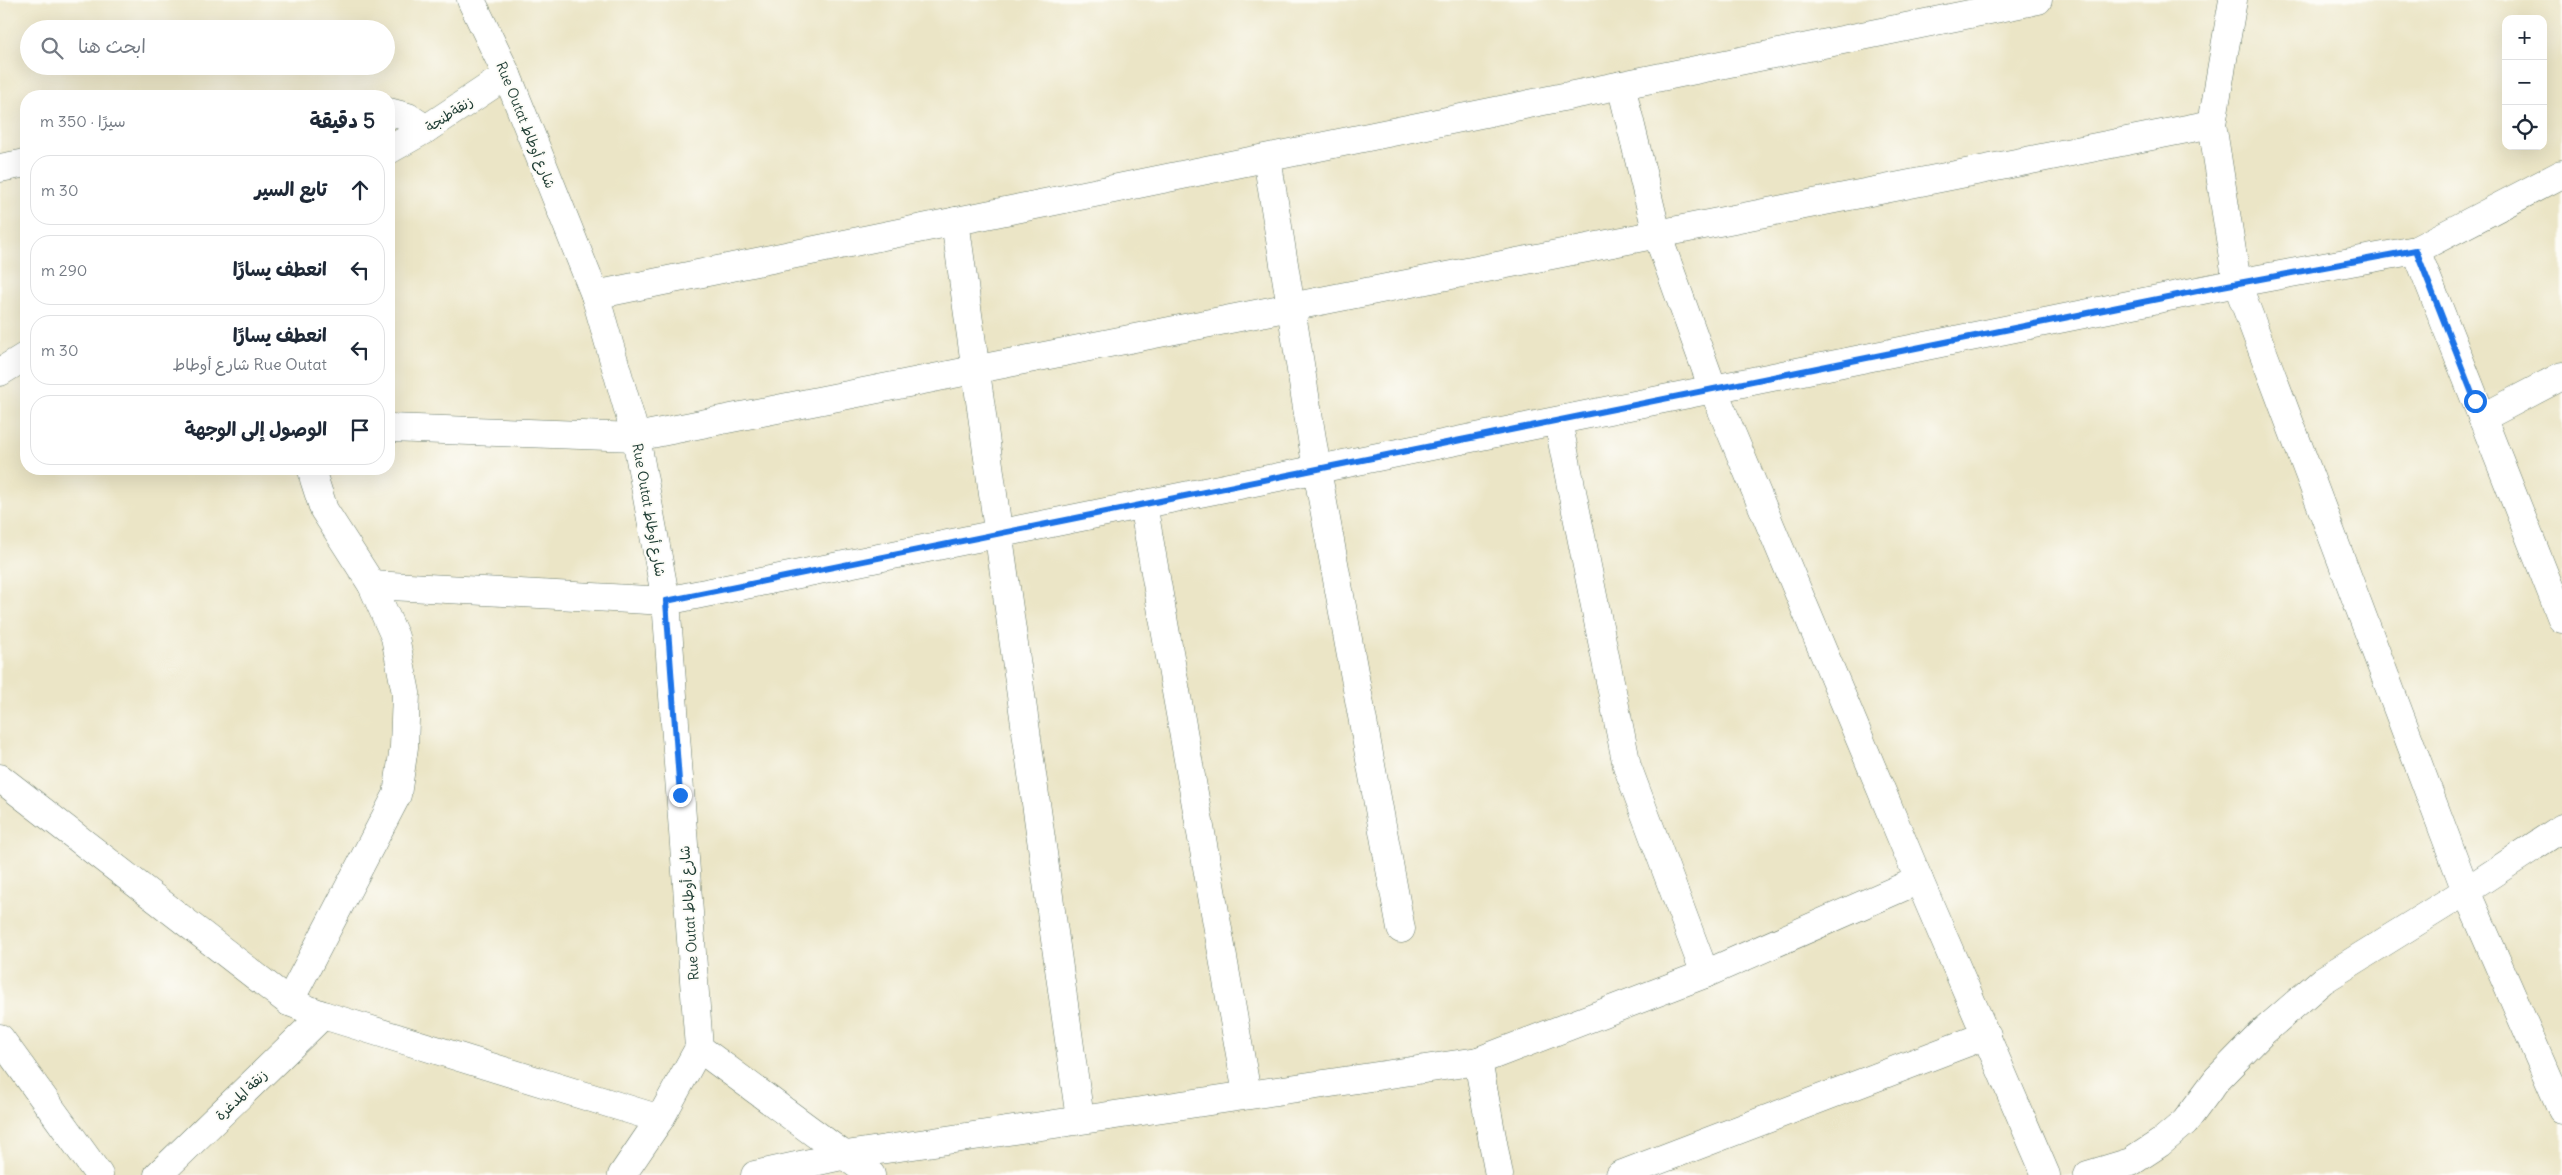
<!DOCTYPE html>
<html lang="ar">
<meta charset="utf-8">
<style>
body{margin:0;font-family:Delius,"Playpen Sans Arabic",sans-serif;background:#f6f6f7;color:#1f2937;direction:rtl}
.controls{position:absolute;right:15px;top:15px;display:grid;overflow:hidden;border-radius:10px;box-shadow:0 5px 20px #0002}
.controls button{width:45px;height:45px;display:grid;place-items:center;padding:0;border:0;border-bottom:1px solid #e0e1e3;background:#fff;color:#1f2937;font:25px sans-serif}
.stop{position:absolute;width:15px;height:15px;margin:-11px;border:4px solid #1a73e8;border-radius:50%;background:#fff}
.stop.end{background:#1a73e8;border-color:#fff;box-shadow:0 1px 5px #0008}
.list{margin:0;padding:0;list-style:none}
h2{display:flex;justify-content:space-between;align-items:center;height:65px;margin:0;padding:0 20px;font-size:21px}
h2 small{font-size:16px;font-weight:400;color:#747a83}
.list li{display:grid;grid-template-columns:32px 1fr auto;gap:15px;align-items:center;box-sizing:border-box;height:70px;margin:0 10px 10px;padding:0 10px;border:1px solid #e0e1e3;border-radius:20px}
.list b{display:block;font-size:19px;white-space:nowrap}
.list p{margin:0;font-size:16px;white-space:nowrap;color:#747a83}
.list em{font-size:16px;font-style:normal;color:#747a83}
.icon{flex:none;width:28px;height:28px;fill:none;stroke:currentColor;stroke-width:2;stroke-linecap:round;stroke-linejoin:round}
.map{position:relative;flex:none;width:2562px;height:1175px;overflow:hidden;direction:ltr}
.search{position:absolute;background:#fff;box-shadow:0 5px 20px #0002;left:20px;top:20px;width:375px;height:55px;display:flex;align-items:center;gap:12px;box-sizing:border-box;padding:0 18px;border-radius:28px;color:#747a83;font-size:19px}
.panel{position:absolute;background:#fff;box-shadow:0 5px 20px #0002;left:20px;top:90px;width:375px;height:385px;border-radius:20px;direction:rtl}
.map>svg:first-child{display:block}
</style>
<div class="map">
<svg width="2562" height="1175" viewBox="0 0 2562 1175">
<rect width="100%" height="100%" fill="#fdfcf7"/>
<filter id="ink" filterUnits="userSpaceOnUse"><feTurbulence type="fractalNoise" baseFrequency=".02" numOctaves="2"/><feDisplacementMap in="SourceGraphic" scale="10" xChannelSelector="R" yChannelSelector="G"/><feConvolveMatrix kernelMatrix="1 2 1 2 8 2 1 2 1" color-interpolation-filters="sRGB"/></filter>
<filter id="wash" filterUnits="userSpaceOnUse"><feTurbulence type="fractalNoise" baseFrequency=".0096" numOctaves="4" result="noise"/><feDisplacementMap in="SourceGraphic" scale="20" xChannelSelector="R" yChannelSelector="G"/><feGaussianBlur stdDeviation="1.12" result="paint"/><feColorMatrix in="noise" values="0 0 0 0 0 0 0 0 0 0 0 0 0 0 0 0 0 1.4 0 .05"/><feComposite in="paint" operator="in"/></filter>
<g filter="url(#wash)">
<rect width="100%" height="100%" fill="#ebe5c6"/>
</g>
<g filter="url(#ink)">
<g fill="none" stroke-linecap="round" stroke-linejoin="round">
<defs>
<g id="minor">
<path d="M471,0L507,75L595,295L636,437L666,601L699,1048L871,1175"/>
<path d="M2233,0L2212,124L2237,283L2466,891L2562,1110"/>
<path d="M1621,85L1657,234L1713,389L1919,880L2046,1175"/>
<path d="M389,112L408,117L426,129"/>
<path d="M389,150L426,129L507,75"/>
<path d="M1267,158L1317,470L1401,929"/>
<path d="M0,168L26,163"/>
<path d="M955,221L1080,1119"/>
<path d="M2416,250L2562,619"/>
<path d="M595,295L2038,0"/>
<path d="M0,372L26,356"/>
<path d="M2482,418L2562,376"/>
<path d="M1558,421L1627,766L1705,974"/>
<path d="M389,428L636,437L2212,124"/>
<path d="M1143,504L1247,1094"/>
<path d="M372,585L666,601L2237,283L2416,250L2562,174"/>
<path d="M0,778L289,1002L323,1015L660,1119"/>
<path d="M289,1002L397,795L404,747L406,693L395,637L372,585L324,510L314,479L312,469"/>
<path d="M0,1038L99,1175"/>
<path d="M1478,1061L1499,1175"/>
<path d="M158,1175L323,1015"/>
<path d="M622,1175L660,1119L699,1048"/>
<path d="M755,1175L846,1155L1478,1061L1705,974L1919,880"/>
<path d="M1620,1175L1987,1035"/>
<path d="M2088,1175L2131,1162L2160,1143L2185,1122L2217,1079L2263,1032L2323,980L2466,891L2562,828"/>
</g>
</defs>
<use href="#minor" stroke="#667867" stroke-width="29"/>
<use href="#minor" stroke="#fff" stroke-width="28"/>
</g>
</g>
<g fill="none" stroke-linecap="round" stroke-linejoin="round" filter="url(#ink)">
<path stroke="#1a73e8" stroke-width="6" d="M680,795L666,601L2217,287L2416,250L2475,401"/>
</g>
<g text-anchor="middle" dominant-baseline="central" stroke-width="4" stroke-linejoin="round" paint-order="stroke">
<g font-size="14" fill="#1f3d34" stroke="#fdfcf7">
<text transform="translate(449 114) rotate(-33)">زنقةطنجة</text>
<text transform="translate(526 125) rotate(68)">Rue Outat شارع أوطاط</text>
<text transform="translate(649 510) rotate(80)">Rue Outat شارع أوطاط</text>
<text transform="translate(689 913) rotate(-94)">Rue Outat شارع أوطاط</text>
<text transform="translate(241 1095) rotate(-44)">زنقة المدغرة</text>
</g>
</g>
</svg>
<div class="controls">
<button>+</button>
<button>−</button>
<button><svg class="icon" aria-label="locate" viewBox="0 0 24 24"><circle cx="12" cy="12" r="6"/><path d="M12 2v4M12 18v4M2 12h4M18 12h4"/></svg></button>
</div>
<div class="stop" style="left:2475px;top:401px"></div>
<div class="stop end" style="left:680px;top:795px"></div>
<div class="search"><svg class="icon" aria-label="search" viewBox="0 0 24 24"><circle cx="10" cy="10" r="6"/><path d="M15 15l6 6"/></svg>ابحث هنا</div>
<section class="panel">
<h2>5 دقيقة<small>سيرًا · 350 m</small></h2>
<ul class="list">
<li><svg class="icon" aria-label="ahead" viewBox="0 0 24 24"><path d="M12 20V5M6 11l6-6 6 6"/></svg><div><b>تابع السير</b></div><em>30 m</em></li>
<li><svg class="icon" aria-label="left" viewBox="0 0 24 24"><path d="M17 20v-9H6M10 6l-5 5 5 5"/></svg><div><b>انعطف يسارًا</b></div><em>290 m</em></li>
<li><svg class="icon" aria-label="left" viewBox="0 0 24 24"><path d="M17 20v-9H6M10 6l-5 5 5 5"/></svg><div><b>انعطف يسارًا</b><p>Rue Outat شارع أوطاط</p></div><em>30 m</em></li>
<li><svg class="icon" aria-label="arrive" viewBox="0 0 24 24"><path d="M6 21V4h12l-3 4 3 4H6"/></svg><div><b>الوصول إلى الوجهة</b></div></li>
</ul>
</section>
</div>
